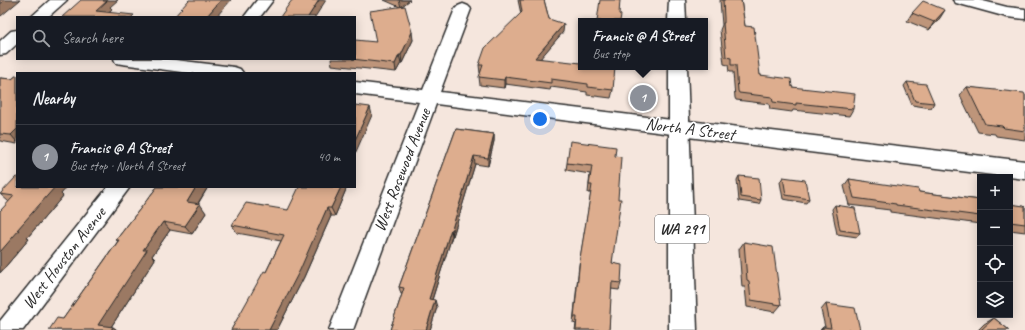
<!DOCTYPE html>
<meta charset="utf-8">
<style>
body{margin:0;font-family:Caveat,sans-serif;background:#242831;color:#f1f3f6}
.controls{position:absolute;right:12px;bottom:12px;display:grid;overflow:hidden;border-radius:0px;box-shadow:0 2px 10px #0003}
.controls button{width:36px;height:36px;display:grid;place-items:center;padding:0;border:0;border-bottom:1px solid #363941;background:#171b24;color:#f1f3f6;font:20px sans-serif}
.you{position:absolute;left:540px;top:119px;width:14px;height:14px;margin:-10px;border:3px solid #fff;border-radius:50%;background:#1a73e8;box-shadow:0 0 0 6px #1a73e833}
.badge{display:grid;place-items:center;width:26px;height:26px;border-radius:50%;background:#8c9099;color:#fff;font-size:13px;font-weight:700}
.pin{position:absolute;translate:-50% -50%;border:2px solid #fff;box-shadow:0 1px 4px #0006}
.popup{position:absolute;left:578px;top:18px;width:130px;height:52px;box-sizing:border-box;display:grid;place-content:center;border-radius:0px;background:#171b24;filter:drop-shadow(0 1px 3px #0005);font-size:13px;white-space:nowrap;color:#9ea1a6}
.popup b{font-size:15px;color:#f1f3f6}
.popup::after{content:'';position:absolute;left:50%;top:100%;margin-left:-8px;border:8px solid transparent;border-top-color:#171b24}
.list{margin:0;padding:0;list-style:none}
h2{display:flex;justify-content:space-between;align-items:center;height:52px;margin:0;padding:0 16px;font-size:17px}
h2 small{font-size:13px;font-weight:400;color:#9ea1a6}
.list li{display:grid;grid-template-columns:26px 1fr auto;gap:12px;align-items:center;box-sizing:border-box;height:64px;padding:0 16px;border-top:1px solid #363941}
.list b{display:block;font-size:15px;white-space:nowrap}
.list p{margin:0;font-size:13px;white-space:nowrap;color:#9ea1a6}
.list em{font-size:13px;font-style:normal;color:#9ea1a6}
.icon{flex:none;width:22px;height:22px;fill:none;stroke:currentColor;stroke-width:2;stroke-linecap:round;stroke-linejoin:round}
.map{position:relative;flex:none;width:1025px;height:330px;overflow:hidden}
.search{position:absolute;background:#171b24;box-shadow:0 2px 10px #0003;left:16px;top:16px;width:340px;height:44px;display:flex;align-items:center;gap:10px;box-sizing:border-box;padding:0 14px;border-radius:0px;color:#9ea1a6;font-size:15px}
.panel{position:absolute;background:#171b24;box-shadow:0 2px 10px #0003;left:16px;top:72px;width:340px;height:116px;border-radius:0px}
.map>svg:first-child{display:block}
</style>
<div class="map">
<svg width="1025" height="330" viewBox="0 0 1025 330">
<rect width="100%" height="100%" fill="#f5e6dd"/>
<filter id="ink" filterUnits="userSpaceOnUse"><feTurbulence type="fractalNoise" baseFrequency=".025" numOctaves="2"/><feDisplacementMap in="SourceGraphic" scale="8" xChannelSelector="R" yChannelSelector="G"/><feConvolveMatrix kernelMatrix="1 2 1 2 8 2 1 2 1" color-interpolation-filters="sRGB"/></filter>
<g filter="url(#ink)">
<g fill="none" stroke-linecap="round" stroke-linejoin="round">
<defs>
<g id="minor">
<path d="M50,0H67L48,17H31Z"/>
<path d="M257,0H273L260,17H244Z"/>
<path d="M953,0H979L1007,7L1025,9V19L1007,17L956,3Z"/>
<path d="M463,4L468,6L471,9L440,92L680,121L687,123L689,128L687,133L680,135L436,104L353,330H329L419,102L355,94V82L423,90L455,9L458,6Z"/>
<path d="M17,30V44L6,54L0,55V41L11,31Z"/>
<path d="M114,59H167L234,67L240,69L243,73H189L122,64L116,63Z"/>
<path d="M108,187H130L23,330H0V321Z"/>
</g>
<path id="tertiary" d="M680,120L1025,161V179L680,136L673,133L670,128L673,123Z"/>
<g id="primary">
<path d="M669,0H685L686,21H668Z"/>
<path d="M669,67H687L697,330H669Z"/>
</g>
</defs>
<use href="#minor" stroke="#2b2b2b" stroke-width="3"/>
<use href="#tertiary" stroke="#2b2b2b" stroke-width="3"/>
<use href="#primary" stroke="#2b2b2b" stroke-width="3"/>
<use href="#minor" fill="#fff" fill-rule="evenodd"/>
<use href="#tertiary" fill="#fff" fill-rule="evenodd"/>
<use href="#primary" fill="#fff" fill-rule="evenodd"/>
</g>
<g fill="#be957a" stroke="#2b2b2b">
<path d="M384,0H410L401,6L413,40L402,63H401L396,72L332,65L331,59H355L376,42L400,7Z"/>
<path d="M518,0H544L549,19L563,32L540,58L613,90L611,98L587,95V92L551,87L550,90L505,84L504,88L480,85L479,77L481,73H480L479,65L521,14Z"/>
<path d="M720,0H741L745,26L760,75L853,109L849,116L793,110L792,112L770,109L769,104L736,100L735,98L733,72H729L728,65L724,64L720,30L722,25Z"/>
<path d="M912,13L940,18L929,30L907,21Z"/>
<path d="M17,75V144L0,141V78L12,79Z"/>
<path d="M907,82L934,103L931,108L912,105L904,86Z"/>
<path d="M967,87L1025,95V140L996,136L995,134L978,132L960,95Z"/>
<path d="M456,129L494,134V141L488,166L475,164L453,236H452L432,300L437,307L430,330H390L402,294H401L399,287Z"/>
<path d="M615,156L612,263L621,283L619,290L611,289L609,330H575L576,324L573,323L579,265L591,193H588L590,174L566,170L567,163Z"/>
<path d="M739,176L761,200L759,204L739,201L737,180Z"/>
<path d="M783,177L809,199L806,203L783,199L780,182Z"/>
<path d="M849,179L919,192L980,200V224L890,212V210L849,205L844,186Z"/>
<path d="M157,187H208L198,204L206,213L192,234L170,230L152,256L155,259L111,327H113L117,330H49L63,319L118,241L116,240Z"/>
<path d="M347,187L335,216H331L304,277L277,330H231L266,272L281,241L237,233L232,225L288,210Z"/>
<path d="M0,194H61L63,196L27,238L29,239L0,273V211L9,202Z"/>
<path d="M1010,204L1025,207V232L1010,230Z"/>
<path d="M835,205L860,233L857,237L837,234L832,209Z"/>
<path d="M744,242L781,305L775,312L747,307L745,287H742L739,249Z"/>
<path d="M826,304L860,330H820L823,327H825L821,310Z"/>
<path d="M994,318L1009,330H978L984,324Z"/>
</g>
<g fill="#9b7963" stroke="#2b2b2b">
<path d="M5,0H20L1,16L0,15V4Z"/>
<path d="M104,0H118L110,7L112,9L103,17L96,11Z"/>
<path d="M221,0H231L216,17H206Z"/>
<path d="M319,0H326L315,17H308Z"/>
<path d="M399,0H410L401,7Z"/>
<path d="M945,10L940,18L929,30L934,22Z"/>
<path d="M564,24L563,32L534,66L535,58Z"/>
<path d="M412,32L413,40L402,63L401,55Z"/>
<path d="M399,55L401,63L396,72L395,64Z"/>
<path d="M505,77V84L504,88V80Z"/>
<path d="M370,107L372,115L355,154V140Z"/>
<path d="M17,129V142L11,135Z"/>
<path d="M494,134V141L488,166V158Z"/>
<path d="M474,156L475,164L453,236L452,229Z"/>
<path d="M51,187H67L61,194L63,196L27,238L29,239L0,273V252L17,230Z"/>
<path d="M196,187H208L193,211L187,202Z"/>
<path d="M341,187H347L335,216L331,208Z"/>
<path d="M200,204L206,213L192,234L185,226Z"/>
<path d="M327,208L331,216L304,277L277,330H269Z"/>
<path d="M163,222L170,230L152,256L155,259L109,330L98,325L143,250Z"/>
<path d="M451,229L452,236L430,306L429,299Z"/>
<path d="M435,300L437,307L430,330H426Z"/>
<path d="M113,327L117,330H111Z"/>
</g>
<g fill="#ddad8e" stroke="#2b2b2b">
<path d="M0,0H5L0,4Z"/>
<path d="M81,0H104L103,1H107L96,11L134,15L132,17H62Z"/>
<path d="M189,0H221L206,17H174Z"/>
<path d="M292,0H319L308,17H280Z"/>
<path d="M520,0H544L549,19L564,24L535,58L581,63V67H615L613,90L588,87V84L551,79V83L505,77L504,80L479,77L483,65H479L485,48L522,12Z"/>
<path d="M600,0H620L619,14L621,15L620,21H597Z"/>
<path d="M723,0H741L745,26L754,27L760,75L791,79L792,87L855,94L853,109L796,103V105L773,102L772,97L739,93L738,91L736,65H731V58L726,57L723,23H724V18Z"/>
<path d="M923,1L945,10L934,22L912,13Z"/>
<path d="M405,6L412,32L401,55H399L395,64L352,59H355V40L376,42L370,11Z"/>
<path d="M17,75V129L11,135L0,134V78L12,79Z"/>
<path d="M907,82L926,84L934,103L915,101Z"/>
<path d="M967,87L1024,93L1025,95V131L1004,128L1002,126L985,124Z"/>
<path d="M355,105L370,107L355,140Z"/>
<path d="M456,129L494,134L488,158L474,156L452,229H451L429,299L435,300L426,330H390L404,288L399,287Z"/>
<path d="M570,141L616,147L615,156L621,157L618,199H621L612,263L622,265L621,283L612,282L609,330H576L577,317H574L580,258L592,185H589L592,166L567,163Z"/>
<path d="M739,176L759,178L761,200L741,197Z"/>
<path d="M16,177H17V187H55L17,230H19L0,252V211L14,196L0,194Z"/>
<path d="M783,177L805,180L809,199L786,195Z"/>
<path d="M849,179L918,189L919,192L980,200V216L896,205V204L854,198Z"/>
<path d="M157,187H196L187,202L200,204L185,226L163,222L143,250H147L98,325L113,327L111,330H49L57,318L63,319L119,240H116Z"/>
<path d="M299,187H341L331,208H327L300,270L269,330H231L264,271L266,272L284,235L232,225L246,203L288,210Z"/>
<path d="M1010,204L1024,206L1025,207V224L1010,222Z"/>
<path d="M835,205L855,208L860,233L840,230Z"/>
<path d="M744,242L773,247L781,305L751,300L749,281L747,280Z"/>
<path d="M826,304L855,308L860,330H823V327L831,328Z"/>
<path d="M994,318L1009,330H981Z"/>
</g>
</g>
<g text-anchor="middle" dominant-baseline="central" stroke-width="3.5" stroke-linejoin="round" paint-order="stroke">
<rect fill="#fff" stroke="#6b6b6b" stroke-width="1" x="655" y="215" width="54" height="28" rx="3"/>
<g font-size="16" font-weight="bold" fill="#2b2b2b">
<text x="682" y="229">WA 291</text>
</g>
<g font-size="17" fill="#2b2b2b" stroke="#fff">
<text transform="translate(690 129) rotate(7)">North A Street</text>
<text transform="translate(402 170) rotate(-69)">West Rosewood Avenue</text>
<text transform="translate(64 258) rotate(-52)">West Houston Avenue</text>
</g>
</g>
</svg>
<div class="controls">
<button>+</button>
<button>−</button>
<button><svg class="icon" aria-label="locate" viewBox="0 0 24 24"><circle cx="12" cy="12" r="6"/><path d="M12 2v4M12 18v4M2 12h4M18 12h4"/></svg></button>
<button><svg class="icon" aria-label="layers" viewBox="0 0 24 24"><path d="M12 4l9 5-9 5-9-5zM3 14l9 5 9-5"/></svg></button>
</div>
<div class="you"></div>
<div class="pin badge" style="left:643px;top:98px">1</div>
<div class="popup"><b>Francis @ A Street</b>Bus stop</div>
<div class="search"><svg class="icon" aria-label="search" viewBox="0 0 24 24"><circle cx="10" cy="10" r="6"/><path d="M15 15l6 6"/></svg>Search here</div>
<section class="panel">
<h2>Nearby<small></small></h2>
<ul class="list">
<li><span class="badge">1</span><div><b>Francis @ A Street</b><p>Bus stop · North A Street</p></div><em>40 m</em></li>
</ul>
</section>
</div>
